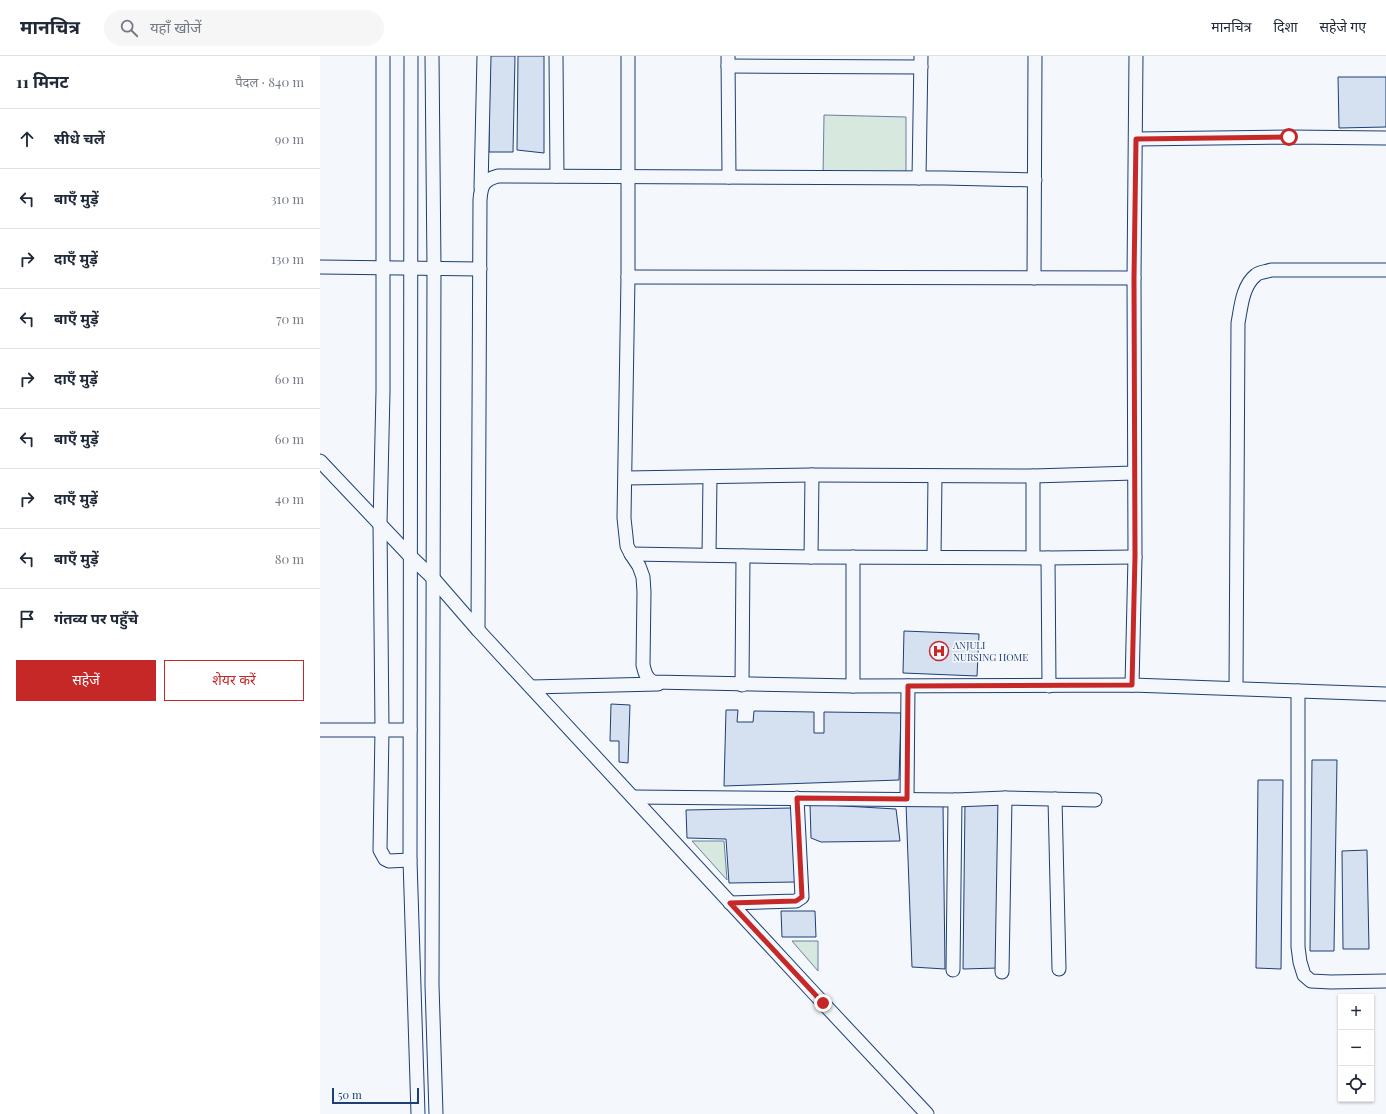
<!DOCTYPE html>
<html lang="hi">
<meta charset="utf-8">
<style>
body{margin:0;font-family:"Playfair Display","Noto Sans Devanagari",serif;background:#f6f6f7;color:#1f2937}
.controls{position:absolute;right:12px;bottom:12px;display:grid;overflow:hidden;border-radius:0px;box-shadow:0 1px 3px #0004}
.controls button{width:36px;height:36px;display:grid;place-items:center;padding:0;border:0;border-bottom:1px solid #e0e1e3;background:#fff;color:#1f2937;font:20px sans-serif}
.scale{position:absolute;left:12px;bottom:10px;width:87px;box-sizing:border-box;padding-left:4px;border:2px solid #1d3f73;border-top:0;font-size:11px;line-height:14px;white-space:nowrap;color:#1d3f73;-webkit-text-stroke:3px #f4f7fb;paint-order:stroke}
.stop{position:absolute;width:12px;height:12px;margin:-9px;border:3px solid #c62828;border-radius:50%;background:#fff}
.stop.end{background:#c62828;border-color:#fff;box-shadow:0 1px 4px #0008}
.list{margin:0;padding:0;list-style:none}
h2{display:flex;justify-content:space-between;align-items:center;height:52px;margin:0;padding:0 16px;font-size:17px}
h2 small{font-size:13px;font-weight:400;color:#747a83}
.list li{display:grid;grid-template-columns:26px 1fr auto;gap:12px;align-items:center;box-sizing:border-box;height:60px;padding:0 16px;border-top:1px solid #e0e1e3}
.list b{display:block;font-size:15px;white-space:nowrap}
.list em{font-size:13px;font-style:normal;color:#747a83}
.actions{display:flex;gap:8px;padding:12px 16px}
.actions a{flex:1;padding:9px 0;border:1px solid #c62828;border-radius:0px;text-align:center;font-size:14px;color:#c62828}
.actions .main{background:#c62828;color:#fff}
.icon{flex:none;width:22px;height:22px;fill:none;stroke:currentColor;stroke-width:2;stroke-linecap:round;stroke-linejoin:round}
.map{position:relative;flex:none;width:1066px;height:1058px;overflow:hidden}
header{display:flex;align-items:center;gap:24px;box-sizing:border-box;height:56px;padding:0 20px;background:#fff;border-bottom:1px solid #e0e1e3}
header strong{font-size:19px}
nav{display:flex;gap:22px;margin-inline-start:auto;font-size:14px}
.search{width:280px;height:36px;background:#f6f6f7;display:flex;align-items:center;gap:10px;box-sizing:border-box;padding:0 14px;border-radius:22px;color:#747a83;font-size:15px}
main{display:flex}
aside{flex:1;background:#fff}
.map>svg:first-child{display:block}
</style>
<header>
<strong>मानचित्र</strong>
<div class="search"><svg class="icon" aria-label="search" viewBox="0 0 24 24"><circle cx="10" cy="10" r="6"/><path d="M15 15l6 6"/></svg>यहाँ खोजें</div>
<nav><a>मानचित्र</a><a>दिशा</a><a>सहेजे गए</a></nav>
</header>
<main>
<aside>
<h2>11 मिनट<small>पैदल · 840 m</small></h2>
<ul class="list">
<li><svg class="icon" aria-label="ahead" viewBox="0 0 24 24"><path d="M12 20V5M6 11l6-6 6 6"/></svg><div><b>सीधे चलें</b></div><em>90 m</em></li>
<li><svg class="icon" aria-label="left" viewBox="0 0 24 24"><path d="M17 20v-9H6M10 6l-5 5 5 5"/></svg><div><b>बाएँ मुड़ें</b></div><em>310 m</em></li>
<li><svg class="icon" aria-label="right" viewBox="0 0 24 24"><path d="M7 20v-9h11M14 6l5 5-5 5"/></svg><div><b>दाएँ मुड़ें</b></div><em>130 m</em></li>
<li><svg class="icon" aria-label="left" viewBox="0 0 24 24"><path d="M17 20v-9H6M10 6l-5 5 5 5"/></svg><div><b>बाएँ मुड़ें</b></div><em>70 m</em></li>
<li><svg class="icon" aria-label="right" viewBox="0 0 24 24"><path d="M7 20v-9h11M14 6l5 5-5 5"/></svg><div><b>दाएँ मुड़ें</b></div><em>60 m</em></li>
<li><svg class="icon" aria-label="left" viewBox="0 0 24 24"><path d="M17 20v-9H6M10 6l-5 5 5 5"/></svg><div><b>बाएँ मुड़ें</b></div><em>60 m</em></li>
<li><svg class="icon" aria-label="right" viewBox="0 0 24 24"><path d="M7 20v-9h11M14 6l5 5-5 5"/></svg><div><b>दाएँ मुड़ें</b></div><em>40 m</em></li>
<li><svg class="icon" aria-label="left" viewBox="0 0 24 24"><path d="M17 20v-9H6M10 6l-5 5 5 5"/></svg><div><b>बाएँ मुड़ें</b></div><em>80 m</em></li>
<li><svg class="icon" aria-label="arrive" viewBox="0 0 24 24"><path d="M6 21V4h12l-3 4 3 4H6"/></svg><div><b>गंतव्य पर पहुँचे</b></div></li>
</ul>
<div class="actions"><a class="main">सहेजें</a><a>शेयर करें</a></div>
</aside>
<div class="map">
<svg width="1066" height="1058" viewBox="0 0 1066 1058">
<rect width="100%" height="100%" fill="#f4f7fb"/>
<g fill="#d7e8df" stroke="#687fa3">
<path d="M504,59L586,61V121H503Z"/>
<path d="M372,785H404L407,824Z"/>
<path d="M472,885H498V915Z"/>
</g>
<g fill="#d5e0f0" stroke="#1d3f73">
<path d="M170,0H195L193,96H169Z"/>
<path d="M198,0H224V97L197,94Z"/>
<path d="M1018,21H1066V71L1019,72Z"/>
<path d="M584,575L659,578L657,620L583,617Z"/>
<path d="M291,648L310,649L308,707L299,706V685H290Z"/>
<path d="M406,654H418L417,666H433L434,655L494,656V677H504V656L581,657L579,724L404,730Z"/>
<path d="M992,704H1017L1014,895H990Z"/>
<path d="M938,724H963L961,913L936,912Z"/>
<path d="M681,746L678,912L643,913L645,747Z"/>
<path d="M490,748L576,753L580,785L501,786L491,782Z"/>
<path d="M586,748L623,749L625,913L592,911Z"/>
<path d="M472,752L477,826L409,827L406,783L367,782L366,754Z"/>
<path d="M1047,794L1049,893H1023L1022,795Z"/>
<path d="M461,855H495L496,881H462Z"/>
</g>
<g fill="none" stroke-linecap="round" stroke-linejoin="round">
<defs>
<g id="minor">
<path d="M63,0V335L60,468L62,674L60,794L65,803L69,805L90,804"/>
<path d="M91,0L90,804L98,1058"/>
<path d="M112,0L114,212L112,929L116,1058"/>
<path d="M236,0L237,120"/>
<path d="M308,0V221L304,462L307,490L311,498L319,510L323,521L324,536L323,609C325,617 326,622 333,626L533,630L812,629L1066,638"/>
<path d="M408,0L409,121"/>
<path d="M408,10L601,11"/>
<path d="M816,83L969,81L1066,82"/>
<path d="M599,122L601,0"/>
<path d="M161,132L164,0"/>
<path d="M0,211L160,213"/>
<path d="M308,221L814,222"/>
<path d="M714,222L715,0"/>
<path d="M0,405L90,500L112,521L158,574L503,947L607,1058"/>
<path d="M713,420V501"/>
<path d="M306,422L492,419L713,420L814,417"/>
<path d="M311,498L491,501L728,502L815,501"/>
<path d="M389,499L390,421"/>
<path d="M491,501L492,419"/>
<path d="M614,501L615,420"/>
<path d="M728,502L729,630"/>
<path d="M158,574L160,144C161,130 163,124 178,120L624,122L715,124"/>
<path d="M422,629L423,500"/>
<path d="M812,629L815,501L814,222L816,0"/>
<path d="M533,630V501"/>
<path d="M211,631L338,628"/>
<path d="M916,632L918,267C921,252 922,230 936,219C939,216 946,216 951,214H1066"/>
<path d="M978,635V891L980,906L984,919L991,925L1011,926L1066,925"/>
<path d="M0,674H90"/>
<path d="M313,741L635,744L685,742L775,744"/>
<path d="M587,743L588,630"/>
<path d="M735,743L739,913"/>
<path d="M410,847L476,845L482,841L477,742"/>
<path d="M633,914L635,744"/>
<path d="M682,916L685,742"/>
</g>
</defs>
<use href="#minor" stroke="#1d3f73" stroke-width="15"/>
<use href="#minor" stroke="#f4f7fb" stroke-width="13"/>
</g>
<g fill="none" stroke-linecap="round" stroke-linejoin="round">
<path stroke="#c62828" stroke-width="5" d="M503,947L410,847L476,845L482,841L477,742L587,743L588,630L812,629L815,500L814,222L816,83L969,81"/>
</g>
<defs>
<symbol id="hospital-ring" viewBox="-11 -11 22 22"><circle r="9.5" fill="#f4f7fb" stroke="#c62828" stroke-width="1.5"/><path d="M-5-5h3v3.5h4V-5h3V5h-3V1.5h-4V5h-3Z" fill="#c62828"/></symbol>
</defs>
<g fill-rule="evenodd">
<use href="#hospital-ring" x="608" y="584" width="22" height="22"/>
</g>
<g text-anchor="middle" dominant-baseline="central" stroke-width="3" stroke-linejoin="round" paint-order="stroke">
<g font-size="10" fill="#1d3f73" stroke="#f4f7fb" text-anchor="start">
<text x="633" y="589">ANJULI<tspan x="633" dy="12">NURSING HOME</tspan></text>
</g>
</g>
</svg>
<div class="controls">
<button>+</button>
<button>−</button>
<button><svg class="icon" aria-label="locate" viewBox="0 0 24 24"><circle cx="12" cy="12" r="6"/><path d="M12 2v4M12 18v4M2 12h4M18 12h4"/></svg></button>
</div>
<div class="scale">50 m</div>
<div class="stop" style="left:969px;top:81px"></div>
<div class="stop end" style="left:503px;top:947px"></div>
</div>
</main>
